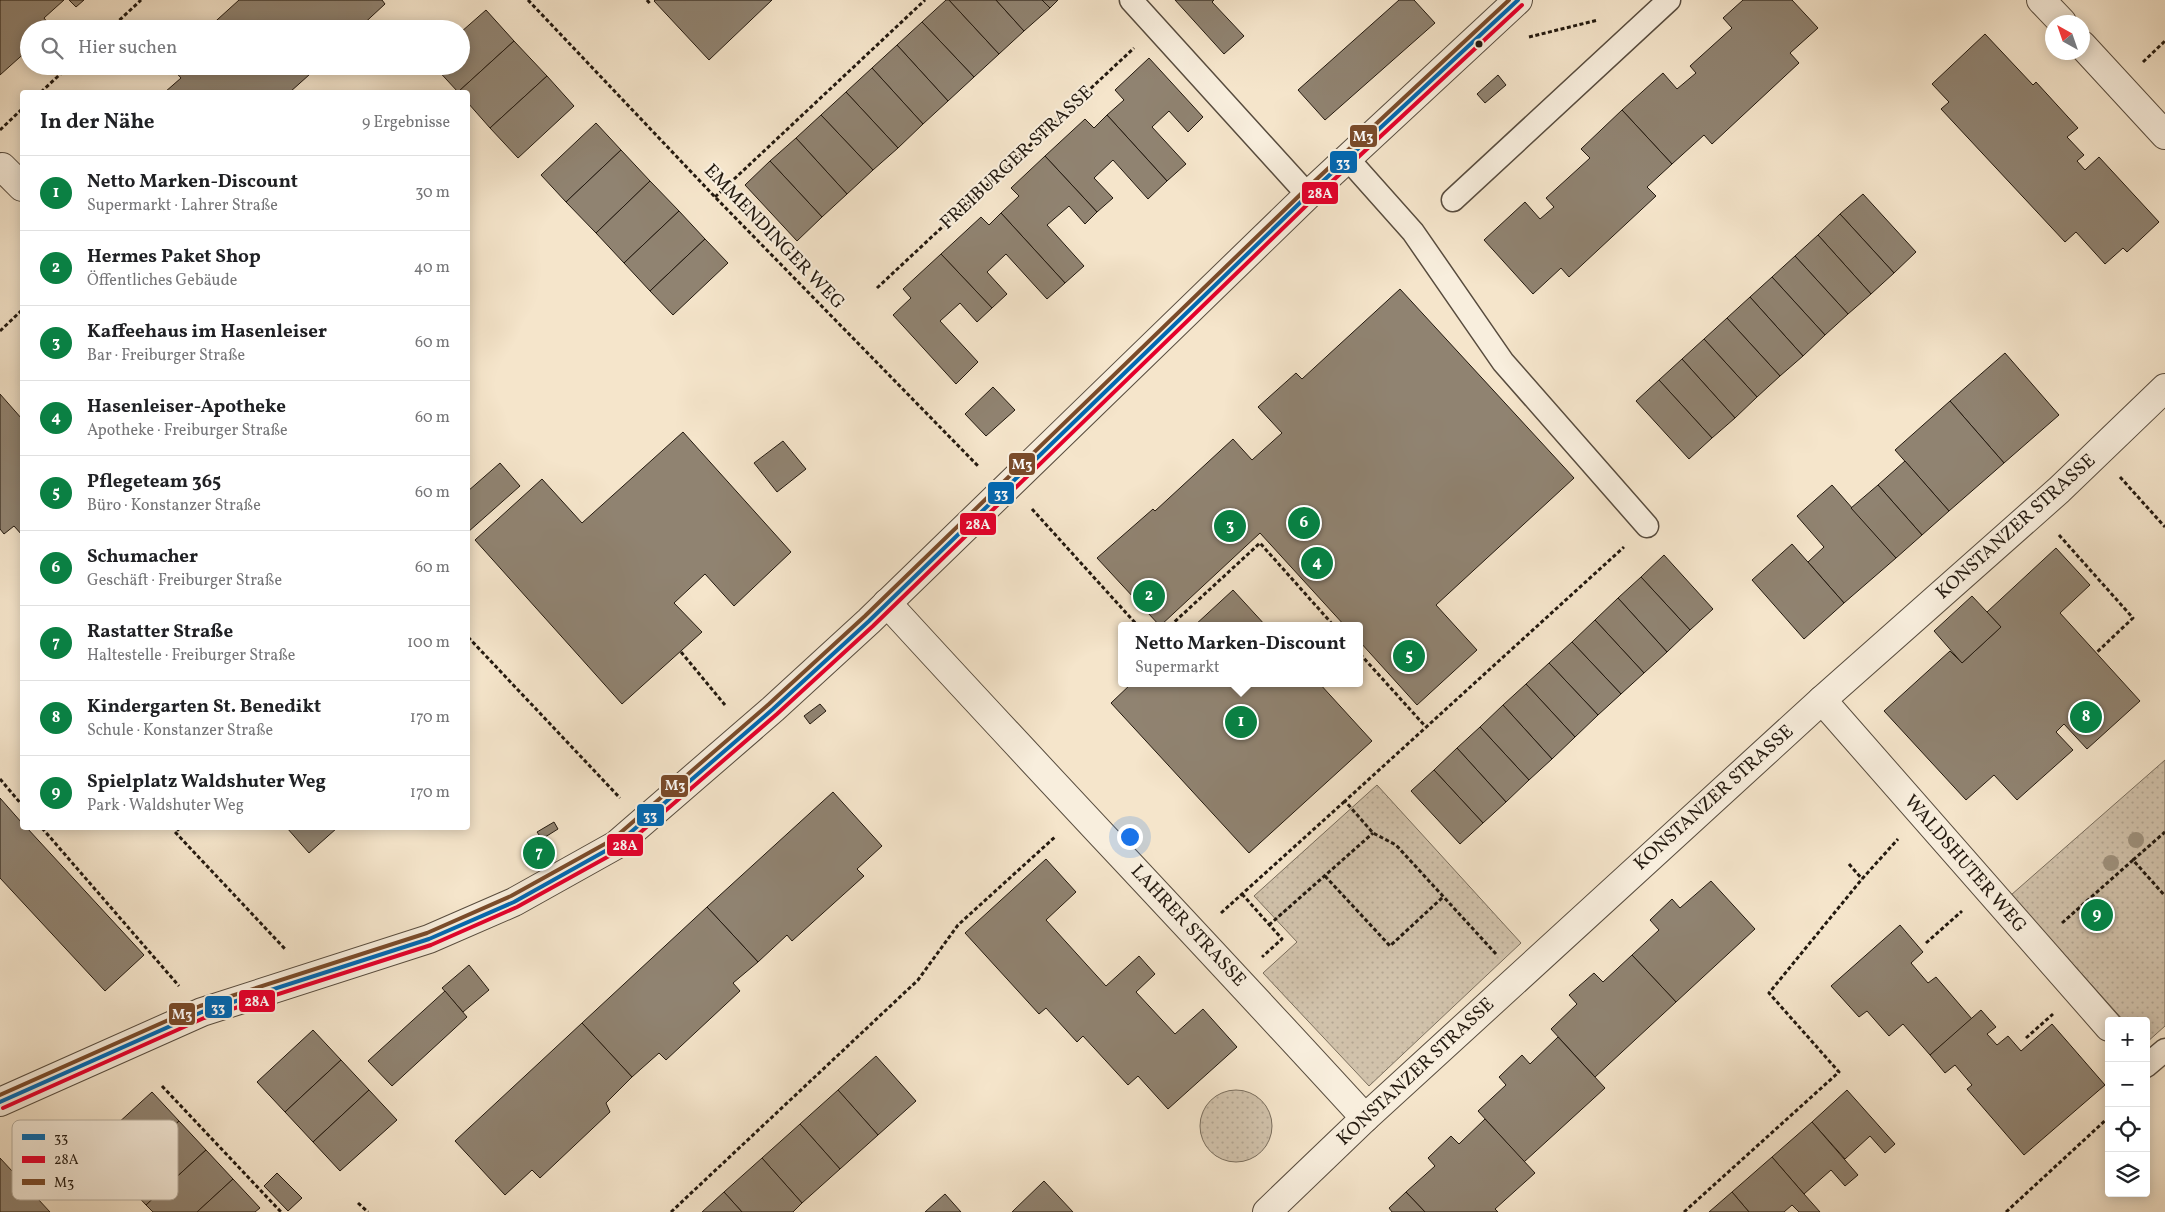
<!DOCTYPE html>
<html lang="de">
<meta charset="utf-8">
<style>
body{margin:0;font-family:Vollkorn,serif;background:#f2f2f2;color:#202124}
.controls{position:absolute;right:15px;bottom:15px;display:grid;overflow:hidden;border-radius:5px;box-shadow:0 2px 12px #0003}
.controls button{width:45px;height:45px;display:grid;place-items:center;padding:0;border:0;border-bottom:1px solid #e0e0e0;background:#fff;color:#202124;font:25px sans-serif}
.compass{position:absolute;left:2045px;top:15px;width:45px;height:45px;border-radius:50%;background:#fff;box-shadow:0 2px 12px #0003;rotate:320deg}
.you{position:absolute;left:1129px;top:836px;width:18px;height:18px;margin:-12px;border:4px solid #fff;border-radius:50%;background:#1a73e8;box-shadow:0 0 0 8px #1a73e833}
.badge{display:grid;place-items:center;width:32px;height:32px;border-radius:50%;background:#0b8043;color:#fff;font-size:16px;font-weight:700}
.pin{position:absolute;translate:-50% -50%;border:2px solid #fff;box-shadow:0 1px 5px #0006}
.popup{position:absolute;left:1118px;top:622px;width:245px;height:65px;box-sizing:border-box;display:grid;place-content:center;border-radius:5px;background:#fff;filter:drop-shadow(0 1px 4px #0005);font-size:16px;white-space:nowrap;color:#757577}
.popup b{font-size:19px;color:#202124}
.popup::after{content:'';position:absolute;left:50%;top:100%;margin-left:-10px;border:10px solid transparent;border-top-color:#fff}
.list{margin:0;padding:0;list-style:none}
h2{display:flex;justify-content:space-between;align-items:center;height:65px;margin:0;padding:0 20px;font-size:21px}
h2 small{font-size:16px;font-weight:400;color:#757577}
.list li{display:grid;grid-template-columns:32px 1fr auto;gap:15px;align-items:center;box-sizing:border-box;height:75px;padding:0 20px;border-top:1px solid #e0e0e0}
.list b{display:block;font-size:19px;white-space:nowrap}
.list p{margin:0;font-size:16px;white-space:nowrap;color:#757577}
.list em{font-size:16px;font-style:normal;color:#757577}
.icon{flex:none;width:28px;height:28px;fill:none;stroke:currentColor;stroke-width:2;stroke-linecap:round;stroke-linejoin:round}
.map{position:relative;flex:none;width:2165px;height:1212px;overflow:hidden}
.search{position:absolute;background:#fff;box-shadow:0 2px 12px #0003;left:20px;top:20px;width:450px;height:55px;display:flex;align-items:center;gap:12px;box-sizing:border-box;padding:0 18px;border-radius:28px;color:#757577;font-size:19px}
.panel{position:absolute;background:#fff;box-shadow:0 2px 12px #0003;left:20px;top:90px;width:450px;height:740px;border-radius:5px}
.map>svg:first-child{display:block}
</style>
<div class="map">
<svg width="2165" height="1212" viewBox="0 0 2165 1212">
<defs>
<pattern id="park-dots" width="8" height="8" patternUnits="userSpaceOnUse" patternTransform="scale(1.25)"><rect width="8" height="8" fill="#d1c2ab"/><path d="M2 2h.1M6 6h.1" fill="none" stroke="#b3a692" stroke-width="1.8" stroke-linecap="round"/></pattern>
</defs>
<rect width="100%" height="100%" fill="#f5e5cb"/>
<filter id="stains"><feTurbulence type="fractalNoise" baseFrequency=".004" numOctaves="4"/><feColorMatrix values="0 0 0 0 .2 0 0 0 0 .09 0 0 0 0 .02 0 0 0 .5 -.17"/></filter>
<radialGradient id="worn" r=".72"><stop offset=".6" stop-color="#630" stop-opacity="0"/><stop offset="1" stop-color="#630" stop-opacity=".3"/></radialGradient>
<g fill="url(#park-dots)" stroke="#7a6e5d">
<path d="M2165,760V1026L2146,1043V1021H2124L2011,895Z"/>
<path d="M1377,785L1521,943L1369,1086L1263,973L1297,942L1254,896Z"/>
<circle cx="1236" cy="1126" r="36"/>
</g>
<g fill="#908371" stroke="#23190f">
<path d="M0,0H64L44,18L52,28L29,29V49L0,75Z"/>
<path d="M69,0H84L76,7Z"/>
<path d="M239,0H382L385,4L358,29H351L346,23L340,29H207Z"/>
<path d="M655,0H772L709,60L654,1Z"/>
<path d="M946,0H949L999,54L974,77L922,22Z"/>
<path d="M949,0H996L1024,31L999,54Z"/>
<path d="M996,0H1042L1050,8L1024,31Z"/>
<path d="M1042,0H1058L1050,8Z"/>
<path d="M1175,0H1214L1212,2L1244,36L1224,54Z"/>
<path d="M1399,0H1414L1435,23L1325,120L1298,90Z"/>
<path d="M1743,0H1792L1818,28L1790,53L1799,63L1712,144L1704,135L1672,164L1622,110L1663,73L1677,89L1696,73L1690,66L1732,28L1723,18Z"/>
<path d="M486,10L514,41L458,92L434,66H461V32Z"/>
<path d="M922,22L974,77L948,101L897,45Z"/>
<path d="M1985,34L2033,85L2036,82L2078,128L2067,137L2084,155L2077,161L2085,170L2099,157L2159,222L2127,252L2123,248L2105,264L2076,232L2065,242L1941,109L1949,102L1932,84Z"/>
<path d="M514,41L547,76L490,128L468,103V92H458Z"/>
<path d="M897,45L948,101L923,124L872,68Z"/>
<path d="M1149,58L1203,117L1188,132L1169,111L1152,127L1186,164L1167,181L1107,115L1124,100L1115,90Z"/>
<path d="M170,66H319L290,92H165L181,78Z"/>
<path d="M872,68L923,124L898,148L846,92Z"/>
<path d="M1498,75L1506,85L1485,103L1477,94Z"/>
<path d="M547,76L574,106L518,158L490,128Z"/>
<path d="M846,92L898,148L873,170L821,115Z"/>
<path d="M1622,110L1672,164L1647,187L1656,196L1569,277L1561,268L1533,294L1484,240L1525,202L1540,219L1554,207L1546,198L1590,158L1581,149Z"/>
<path d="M821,115L873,170L847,194L796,138Z"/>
<path d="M1107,115L1167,181L1148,199L1113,160L1094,178L1113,198L1097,212L1045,156L1085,119L1094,128Z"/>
<path d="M596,123L621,150L566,202L541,175Z"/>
<path d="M796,138L847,194L822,217L770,161Z"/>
<path d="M621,150L650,181L596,233L566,202Z"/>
<path d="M1045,156L1097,212L1085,224L1069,206L1047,225L1084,266L1065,283L1001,213L1019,196L1011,188Z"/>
<path d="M770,161L822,217L797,241L745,185Z"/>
<path d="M650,181L679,211L624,263L596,233Z"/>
<path d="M1863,194L1916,252L1894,273L1840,214Z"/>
<path d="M679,211L705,239L650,291L624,263Z"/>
<path d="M1001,213L1065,283L1047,299L1006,254L987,272L1007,294L992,308L941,254L981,217L989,225Z"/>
<path d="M1840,214L1894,273L1871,294L1818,235Z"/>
<path d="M1818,235L1871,294L1848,314L1795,256Z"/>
<path d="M705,239L728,263L673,315L650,291Z"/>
<path d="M941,254L992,308L977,322L960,303L940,321L978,362L956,384L893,315L911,298L903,289Z"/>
<path d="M1795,256L1848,314L1825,335L1772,277Z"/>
<path d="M1772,277L1825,335L1803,356L1750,297Z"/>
<path d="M1400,289L1574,478L1436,605L1477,650L1417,705L1360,642V626H1345L1260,533L1160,626L1097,558L1153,509L1155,511L1233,439L1252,460L1282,433L1258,407L1296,373L1302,379Z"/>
<path d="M1750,297L1803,356L1780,376L1727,318Z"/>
<path d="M1727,318L1780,376L1757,397L1704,339Z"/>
<path d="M1704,339L1757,397L1735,418L1682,359Z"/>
<path d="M2005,353L2059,415L2004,463L1950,401Z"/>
<path d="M1682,359L1735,418L1712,438L1659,380Z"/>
<path d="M1659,380L1712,438L1689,459L1636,401Z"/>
<path d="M993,387L1015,410L986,436L965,414Z"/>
<path d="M0,394L22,419V535L14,526L4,534L0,529Z"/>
<path d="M1950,401L2004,463L1949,511L1895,450Z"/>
<path d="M683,432L791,552L734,606L705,574L674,603L702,632L622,704L475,540L542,479L582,523Z"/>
<path d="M783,441L806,469L777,492L754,463Z"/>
<path d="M1905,461L1949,511L1922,535L1878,485Z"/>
<path d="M500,463L520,486L468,532V491Z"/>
<path d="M1832,485L1896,558L1844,603L1808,562L1824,547L1797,516Z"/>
<path d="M1878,485L1922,535L1896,558L1851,508Z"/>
<path d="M1792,544L1844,603L1804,639L1752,580Z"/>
<path d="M2056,548L2090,585L2060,613L2140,701L2087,749L2064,724L2056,732L2073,750L2017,800L1994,775L1966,800L1884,711L1950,651L1962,663L2001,627L1987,612Z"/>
<path d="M1664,555L1713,609L1690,630L1641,577Z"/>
<path d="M1641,577L1690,630L1667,652L1618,598Z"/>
<path d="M1233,590L1266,626H1194Z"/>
<path d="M1972,596L2001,627L1962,663L1934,631Z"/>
<path d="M1618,598L1667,652L1644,673L1595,620Z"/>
<path d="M1595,620L1644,673L1621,694L1572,642Z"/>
<path d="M1572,642L1621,694L1598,715L1549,663Z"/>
<path d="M1549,663L1598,715L1575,737L1526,684Z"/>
<path d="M1132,683H1319L1372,741L1249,853L1111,703Z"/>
<path d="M1526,684L1575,737L1552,759L1503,705Z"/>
<path d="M820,704L826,711L810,724L804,716Z"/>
<path d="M1503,705L1552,759L1529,780L1480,727Z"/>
<path d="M1480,727L1529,780L1506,802L1457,748Z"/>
<path d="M1457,748L1506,802L1483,823L1434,770Z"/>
<path d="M1434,770L1483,823L1460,844L1411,791Z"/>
<path d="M833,792L882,846L857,869L864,876L792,941L787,935L758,962L707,907Z"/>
<path d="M0,798L22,823V828H27L144,955L105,991L0,878Z"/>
<path d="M554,822L558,829L542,839L537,832Z"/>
<path d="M287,828H337L309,853Z"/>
<path d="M1046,859L1076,892L1046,920L1106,986L1139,956L1155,974L1136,992L1175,1034L1203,1009L1237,1047L1168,1109L1138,1076L1128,1085L1083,1036L1077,1042L1046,1008L1039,1014L965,933Z"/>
<path d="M1711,881L1755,929L1676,1002L1632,955L1659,930L1650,920L1672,899L1680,908Z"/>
<path d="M707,907L758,962L733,983L740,991L666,1060L659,1053L632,1077L582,1023Z"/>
<path d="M1900,925L1923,952L1911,963L1928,983L1936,977L1972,1019L1930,1055L1903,1024L1889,1036L1867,1011L1859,1017L1831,986Z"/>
<path d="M1632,955L1676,1002L1595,1077L1551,1029L1577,1004L1569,995L1594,973L1603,982Z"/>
<path d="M469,965L489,990L463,1012L442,988Z"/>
<path d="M445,991L467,1017L392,1086L368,1061Z"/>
<path d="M1981,1010L1996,1027L1987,1034L1997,1045L2008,1036L2021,1051L2052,1024L2105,1085L2024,1155L1967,1089L1972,1085L1955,1065L1945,1073L1930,1055Z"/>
<path d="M582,1023L632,1077L606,1103L610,1112L540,1178L532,1170L505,1195L455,1141Z"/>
<path d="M313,1030L341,1060L285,1112L257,1082Z"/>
<path d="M1558,1037L1605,1088L1524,1162L1478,1111L1506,1085L1499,1077L1522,1055L1530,1064Z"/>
<path d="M876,1056L916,1101L878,1135L838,1090Z"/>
<path d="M341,1060L369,1090L313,1142L285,1112Z"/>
<path d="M369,1090L397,1120L340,1171L313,1142Z"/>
<path d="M838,1090L878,1135L840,1169L800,1124Z"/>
<path d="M1847,1090L1895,1144L1885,1153L1870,1136L1845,1159L1812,1122Z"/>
<path d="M152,1092L179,1121L119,1176L92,1147Z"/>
<path d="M1485,1119L1535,1173L1495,1209L1498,1212H1425L1406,1192L1435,1166L1428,1158L1451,1136L1459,1144Z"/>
<path d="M179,1121L206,1150L146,1205L119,1176Z"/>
<path d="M1812,1122L1858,1175L1845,1186L1831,1170L1804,1194L1772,1157Z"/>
<path d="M800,1124L840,1169L802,1203L762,1158Z"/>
<path d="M206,1150L233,1179L197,1212H153L146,1205Z"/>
<path d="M1772,1157L1804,1194L1820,1212H1799L1792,1205L1784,1212H1749L1732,1192Z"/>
<path d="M0,1158L50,1212H0Z"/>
<path d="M762,1158L802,1203L793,1212H742L724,1192Z"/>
<path d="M277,1173L302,1198L288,1211L264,1186Z"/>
<path d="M233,1179L260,1208L255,1212H197Z"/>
<path d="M1044,1181L1073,1212H1012Z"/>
<path d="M724,1192L742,1212H702Z"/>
<path d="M1406,1192L1425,1212H1392L1389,1208Z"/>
<path d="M1732,1192L1749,1212H1709Z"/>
<path d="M945,1194L961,1212H925Z"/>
</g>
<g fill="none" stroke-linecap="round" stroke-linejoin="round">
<defs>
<g id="service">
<path d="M1131,0L1308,195"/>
<path d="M1348,159L1413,232L1503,362L1647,526"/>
<path d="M1453,200L1669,0"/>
<path d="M2146,1066L2165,1050"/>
</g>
<g id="minor">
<path d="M2041,0L2062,22"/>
<path d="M2082,45L2165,135"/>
<path d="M0,169L2,167L22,187"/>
<path d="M887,603C1045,776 1207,945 1365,1118"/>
<path d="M1822,700L2109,1027"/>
<path d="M0,1102L202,1012L429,939L514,902L616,845L773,709L869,621L1308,195L1518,0"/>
<path d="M1267,1212L1365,1118L1822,700L2059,490L2165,388"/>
</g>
</defs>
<use href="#service" stroke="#584c3e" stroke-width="25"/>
<use href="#minor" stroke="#584c3e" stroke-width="30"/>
<g stroke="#23190f" stroke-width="3" stroke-dasharray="4 2.5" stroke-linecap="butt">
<path d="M528,0L715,197L979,467"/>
<path d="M647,0L651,5"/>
<path d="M110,29L141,0"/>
<path d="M1529,37L1598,20"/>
<path d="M2143,62L2165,41"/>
<path d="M41,92L69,66"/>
<path d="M0,130L22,109"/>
<path d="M715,197L925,0"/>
<path d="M877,288L1134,48"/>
<path d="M0,331L22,310"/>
<path d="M2120,477L2165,527"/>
<path d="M1032,509L1138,626"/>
<path d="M2059,535L2133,618L2096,653"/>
<path d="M1170,626L1260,543L1334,626"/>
<path d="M468,637L620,798"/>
<path d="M681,652L725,705"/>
<path d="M1360,654L1425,726"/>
<path d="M0,779L22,805"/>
<path d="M42,828L179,986"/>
<path d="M180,828L175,832L286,950"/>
<path d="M2133,860L2165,832"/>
<path d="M1849,864L1862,879"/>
<path d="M1325,876L1390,946L1443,897"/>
<path d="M1242,894L1282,939L1262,957"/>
<path d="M1221,913L1345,801"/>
<path d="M2062,923L2133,860L2165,896"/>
<path d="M1269,925L1373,833"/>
<path d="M1926,943L1962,911"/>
<path d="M1496,954L1396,845L1373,833L1345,801L1624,547"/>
<path d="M2026,1038L2053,1014"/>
<path d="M162,1086L281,1212"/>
<path d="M358,1203L368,1212"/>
<path d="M671,1212L918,980L958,925L1056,836"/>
<path d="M1684,1212L1839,1072L1769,993L1862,879L1898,839"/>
<path d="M2006,1212L2109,1117"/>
</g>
<use href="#service" stroke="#f8eedd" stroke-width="22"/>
<use href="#minor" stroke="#f8eedd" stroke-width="28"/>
<defs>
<path id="bus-1" d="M0,1102L202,1012L429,939L514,902L616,845L773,709L869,621L1308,195L1518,0"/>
<path id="bus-2" d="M3,1108L204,1018L431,945L517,907L620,850L777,714L873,626L1312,200L1522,5"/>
<path id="bus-3" d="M0,1095L200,1006L427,933L511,896L612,840L769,704L865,616L1304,191L1509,0"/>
</defs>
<use href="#bus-1" stroke="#f8eedd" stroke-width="8"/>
<use href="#bus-2" stroke="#f8eedd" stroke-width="8"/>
<use href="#bus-3" stroke="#f8eedd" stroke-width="8"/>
<use href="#bus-1" stroke="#0068b3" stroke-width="4"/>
<use href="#bus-2" stroke="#e4002b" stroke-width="4"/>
<use href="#bus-3" stroke="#7a4b2a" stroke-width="4"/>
</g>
<g fill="#9e917d">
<circle cx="2136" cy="840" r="8"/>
<circle cx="2111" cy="863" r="8"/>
</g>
<circle fill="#23190f" stroke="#f8eedd" stroke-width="2" cx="1479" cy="44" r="4.5"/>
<g text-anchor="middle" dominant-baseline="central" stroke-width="4" stroke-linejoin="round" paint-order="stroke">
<g font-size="19" fill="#23190f" stroke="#f8eedd">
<text transform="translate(1017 158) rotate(-43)">FREIBURGER STRASSE</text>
<text transform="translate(774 237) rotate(46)">EMMENDINGER WEG</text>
<text transform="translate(2016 527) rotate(-42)">KONSTANZER STRASSE</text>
<text transform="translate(1714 798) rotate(-42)">KONSTANZER STRASSE</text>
<text transform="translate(1965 864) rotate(49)">WALDSHUTER WEG</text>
<text transform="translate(1188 926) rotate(47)">LAHRER STRASSE</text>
<text transform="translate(1416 1072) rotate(-43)">KONSTANZER STRASSE</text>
</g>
</g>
<rect x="12" y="1120" width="166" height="80" rx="8" fill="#f8eedd" stroke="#b8ae9f" stroke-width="1"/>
<rect x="22" y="1134" width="23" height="6" fill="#0068b3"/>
<rect x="22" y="1156" width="23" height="7" fill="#e4002b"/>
<rect x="22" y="1179" width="23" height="6" fill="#7a4b2a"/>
<g font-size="14" fill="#23190f">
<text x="54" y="1142">33</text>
<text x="54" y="1164">28A</text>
<text x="54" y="1187">M3</text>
</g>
<g stroke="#f8eedd" stroke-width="2">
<rect x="1349" y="124" width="29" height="24" rx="5" fill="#7a4b2a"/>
<rect x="1329" y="150" width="29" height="24" rx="5" fill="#0068b3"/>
<rect x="1301" y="181" width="38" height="24" rx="5" fill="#e4002b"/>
<rect x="1008" y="452" width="28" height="24" rx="5" fill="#7a4b2a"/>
<rect x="987" y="481" width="28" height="24" rx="5" fill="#0068b3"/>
<rect x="959" y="512" width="38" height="24" rx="5" fill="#e4002b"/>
<rect x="660" y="774" width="29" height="24" rx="5" fill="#7a4b2a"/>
<rect x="636" y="803" width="29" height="24" rx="5" fill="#0068b3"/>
<rect x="606" y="833" width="38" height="24" rx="5" fill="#e4002b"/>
<rect x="238" y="989" width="38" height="24" rx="5" fill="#e4002b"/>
<rect x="204" y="995" width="29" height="24" rx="5" fill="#0068b3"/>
<rect x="168" y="1002" width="28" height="24" rx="5" fill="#7a4b2a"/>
</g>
<g font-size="14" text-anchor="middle" font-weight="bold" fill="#fff">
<text x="1363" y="141">M3</text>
<text x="1343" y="167">33</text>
<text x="1320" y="198">28A</text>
<text x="1022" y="469">M3</text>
<text x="1001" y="498">33</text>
<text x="978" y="529">28A</text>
<text x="675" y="790">M3</text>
<text x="650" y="820">33</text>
<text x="625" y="850">28A</text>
<text x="257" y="1006">28A</text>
<text x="218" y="1012">33</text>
<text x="182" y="1019">M3</text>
</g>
<rect width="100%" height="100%" filter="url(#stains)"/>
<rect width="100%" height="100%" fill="url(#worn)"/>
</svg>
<div class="controls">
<button>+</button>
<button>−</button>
<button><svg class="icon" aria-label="locate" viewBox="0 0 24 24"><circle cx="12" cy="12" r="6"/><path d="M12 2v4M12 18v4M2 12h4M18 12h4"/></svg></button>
<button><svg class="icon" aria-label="layers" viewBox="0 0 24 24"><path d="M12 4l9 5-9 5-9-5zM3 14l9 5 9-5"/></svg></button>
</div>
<svg class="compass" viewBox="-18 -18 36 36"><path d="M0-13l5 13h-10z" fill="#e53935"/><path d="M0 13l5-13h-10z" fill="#757577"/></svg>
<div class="you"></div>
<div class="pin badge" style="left:1241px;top:722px">1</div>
<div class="popup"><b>Netto Marken-Discount</b>Supermarkt</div>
<div class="pin badge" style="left:1149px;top:596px">2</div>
<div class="pin badge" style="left:1230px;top:526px">3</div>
<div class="pin badge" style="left:1317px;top:563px">4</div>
<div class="pin badge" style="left:1409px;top:656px">5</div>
<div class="pin badge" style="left:1304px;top:523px">6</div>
<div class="pin badge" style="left:539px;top:853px">7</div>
<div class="pin badge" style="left:2086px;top:717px">8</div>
<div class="pin badge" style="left:2097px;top:915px">9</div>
<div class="search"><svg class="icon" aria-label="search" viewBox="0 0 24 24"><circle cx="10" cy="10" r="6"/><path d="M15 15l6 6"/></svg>Hier suchen</div>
<section class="panel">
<h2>In der Nähe<small>9 Ergebnisse</small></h2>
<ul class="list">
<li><span class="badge">1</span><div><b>Netto Marken-Discount</b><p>Supermarkt · Lahrer Straße</p></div><em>30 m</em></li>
<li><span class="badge">2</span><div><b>Hermes Paket Shop</b><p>Öffentliches Gebäude</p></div><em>40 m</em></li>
<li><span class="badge">3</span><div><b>Kaffeehaus im Hasenleiser</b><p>Bar · Freiburger Straße</p></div><em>60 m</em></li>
<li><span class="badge">4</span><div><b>Hasenleiser-Apotheke</b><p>Apotheke · Freiburger Straße</p></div><em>60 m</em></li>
<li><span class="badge">5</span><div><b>Pflegeteam 365</b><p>Büro · Konstanzer Straße</p></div><em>60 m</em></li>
<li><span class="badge">6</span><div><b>Schumacher</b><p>Geschäft · Freiburger Straße</p></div><em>60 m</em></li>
<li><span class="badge">7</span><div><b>Rastatter Straße</b><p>Haltestelle · Freiburger Straße</p></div><em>100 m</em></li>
<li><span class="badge">8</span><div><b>Kindergarten St. Benedikt</b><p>Schule · Konstanzer Straße</p></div><em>170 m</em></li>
<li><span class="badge">9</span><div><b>Spielplatz Waldshuter Weg</b><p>Park · Waldshuter Weg</p></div><em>170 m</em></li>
</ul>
</section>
</div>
